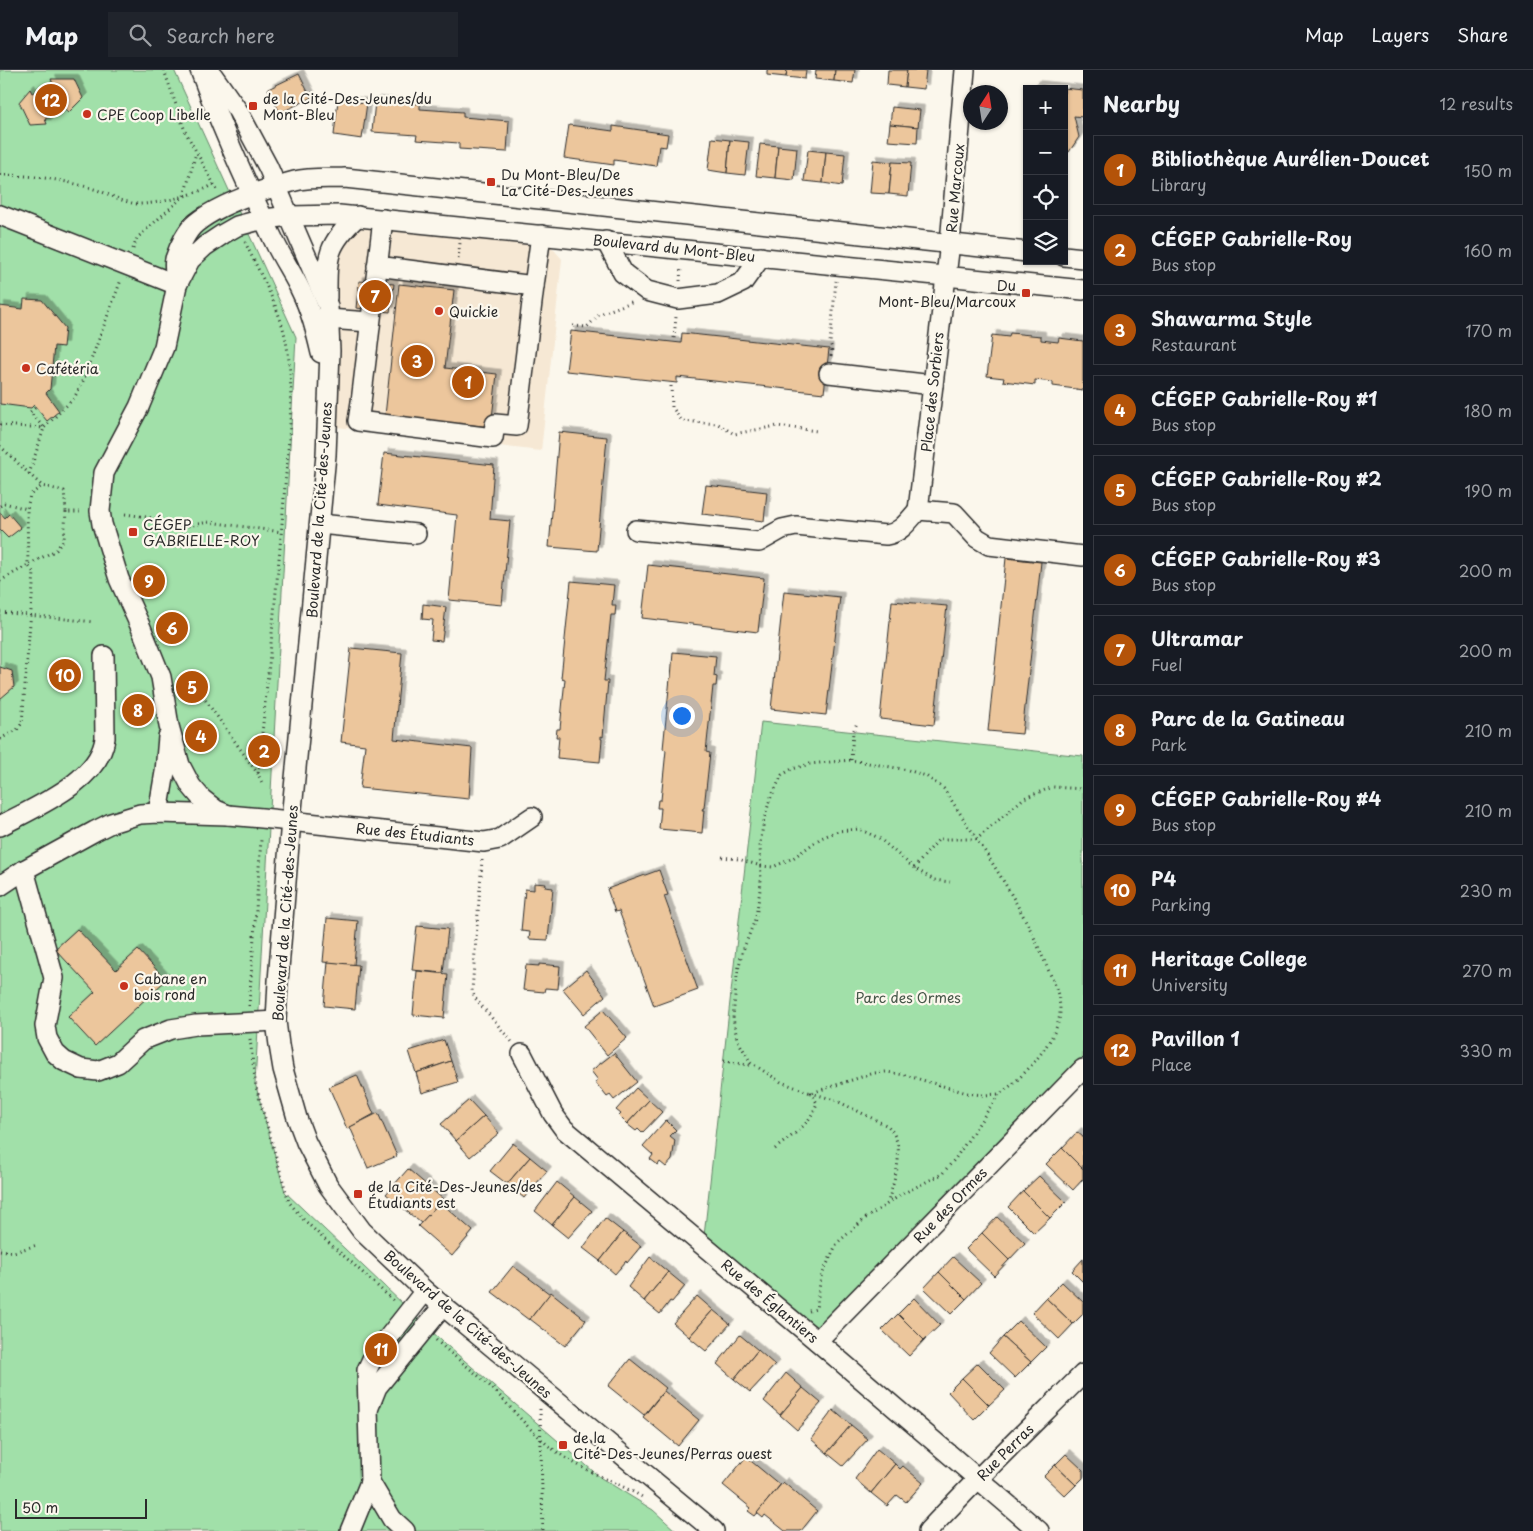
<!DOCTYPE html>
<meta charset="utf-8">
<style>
body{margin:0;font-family:"Playpen Sans",sans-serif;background:#20242c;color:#f1f3f6}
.controls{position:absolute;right:15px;top:15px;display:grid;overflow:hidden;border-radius:0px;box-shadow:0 1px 4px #0004}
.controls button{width:45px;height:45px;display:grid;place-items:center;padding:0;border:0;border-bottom:1px solid #363941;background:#171b24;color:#f1f3f6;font:25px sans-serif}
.compass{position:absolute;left:963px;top:15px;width:45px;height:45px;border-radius:50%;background:#171b24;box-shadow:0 1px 4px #0004;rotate:12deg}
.scale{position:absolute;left:15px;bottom:12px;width:132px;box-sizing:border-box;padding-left:5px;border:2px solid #2b2b2b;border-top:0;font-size:14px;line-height:18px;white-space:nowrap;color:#2b2b2b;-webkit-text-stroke:4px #fbf7ec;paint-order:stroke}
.you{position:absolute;left:681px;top:645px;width:18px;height:18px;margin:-12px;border:4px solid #fff;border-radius:50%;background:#1a73e8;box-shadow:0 0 0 8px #1a73e833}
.badge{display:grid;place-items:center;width:32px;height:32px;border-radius:50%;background:#b45309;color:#fff;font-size:16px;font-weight:700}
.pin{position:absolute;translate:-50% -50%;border:2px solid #fff;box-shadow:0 1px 5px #0006}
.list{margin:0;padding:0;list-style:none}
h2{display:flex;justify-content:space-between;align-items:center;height:65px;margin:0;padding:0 20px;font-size:21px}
h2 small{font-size:16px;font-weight:400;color:#9ea1a6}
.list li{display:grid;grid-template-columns:32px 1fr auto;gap:15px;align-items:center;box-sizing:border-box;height:70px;margin:0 10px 10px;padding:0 10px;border:1px solid #363941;border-radius:0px}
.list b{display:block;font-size:19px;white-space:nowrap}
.list p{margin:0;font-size:16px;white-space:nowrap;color:#9ea1a6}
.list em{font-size:16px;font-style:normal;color:#9ea1a6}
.icon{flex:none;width:28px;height:28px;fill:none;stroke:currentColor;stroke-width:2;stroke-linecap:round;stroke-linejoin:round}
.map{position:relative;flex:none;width:1083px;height:1461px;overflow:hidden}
header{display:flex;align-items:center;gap:30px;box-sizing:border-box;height:70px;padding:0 25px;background:#171b24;border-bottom:1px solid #363941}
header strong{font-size:24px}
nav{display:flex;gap:28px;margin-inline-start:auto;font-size:18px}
.search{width:350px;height:45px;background:#20242c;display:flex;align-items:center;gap:12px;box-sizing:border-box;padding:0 18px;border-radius:0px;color:#9ea1a6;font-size:19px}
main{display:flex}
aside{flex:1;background:#171b24}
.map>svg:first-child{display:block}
</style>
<header>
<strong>Map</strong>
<div class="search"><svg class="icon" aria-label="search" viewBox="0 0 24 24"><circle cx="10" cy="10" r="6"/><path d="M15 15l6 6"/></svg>Search here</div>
<nav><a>Map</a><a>Layers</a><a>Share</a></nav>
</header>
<main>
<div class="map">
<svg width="1083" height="1461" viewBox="0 0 1083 1461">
<defs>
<filter id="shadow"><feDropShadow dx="4.5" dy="-4.5" stdDeviation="0" flood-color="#0004"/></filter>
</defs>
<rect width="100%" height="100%" fill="#fbf7ec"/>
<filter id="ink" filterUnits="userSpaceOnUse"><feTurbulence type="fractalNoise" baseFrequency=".02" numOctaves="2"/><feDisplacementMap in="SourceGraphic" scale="10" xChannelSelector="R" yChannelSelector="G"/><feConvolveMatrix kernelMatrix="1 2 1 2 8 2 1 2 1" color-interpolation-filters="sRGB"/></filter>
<g filter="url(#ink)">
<path fill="#f6e8d4" d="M358,146L541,165L562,189L541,381L328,356L327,206Z"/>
<g fill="#a1e0a9" stroke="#66866a">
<path d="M0,0H174L296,267L255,1013L285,1122L443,1272L601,1408L653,1440L676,1461H0Z"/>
<path d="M761,652L1083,686V999L817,1271L703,1175Z"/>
</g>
<g fill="#ecc69c" stroke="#2b2b2b" filter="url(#shadow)">
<path d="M767,0H787L786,7L767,5Z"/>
<path d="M787,0H806L805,9L786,7Z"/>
<path d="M816,0H835L834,11L815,9Z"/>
<path d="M835,0H855L853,13L834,11Z"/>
<path d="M888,0H907L905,17L887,15Z"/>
<path d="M907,0H926L924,19L905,17Z"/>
<path d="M299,4L311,28L280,43L268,19Z"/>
<path d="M51,9H74L83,28L68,43L66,39L45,49L47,54L30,55L19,32L30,19L32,23L53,14Z"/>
<path d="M1034,15L1083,20V47L1074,46L1079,67L1069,82H1064V19H1033Z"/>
<path d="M338,30L367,33L362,69L334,65Z"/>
<path d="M375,31L420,34V39L463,42V47L509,51L507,82L459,79V73L416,70L417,65L372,62Z"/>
<path d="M892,37L920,40L918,57L890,54Z"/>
<path d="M890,54L918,57L917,73L888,71Z"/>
<path d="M569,55L613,61V56L668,64L666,77L659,76L656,96L614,90V95L564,88Z"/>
<path d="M712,68L730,70L727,103L708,100Z"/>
<path d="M730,70L749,72L745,105L727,103Z"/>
<path d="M760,74L778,76L775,108L756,106Z"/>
<path d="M778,76L797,78L794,110L775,108Z"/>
<path d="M808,80L826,82L823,113L804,111Z"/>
<path d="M826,82L845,84L842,116L823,113Z"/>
<path d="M873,90L892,92L889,124L870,123Z"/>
<path d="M892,92L911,93L908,126L889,124Z"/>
<path d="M359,211L394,214L390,242L356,238Z"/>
<path d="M399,214L454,220L445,298L497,304L491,357L385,346Z"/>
<path d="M24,229L42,230L65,258L63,277L54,276L50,319L46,323L59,341L47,351L34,335L31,338L0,334V236L23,239Z"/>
<path d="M571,261L681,273L682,263L829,279L824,323L677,307V313L566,301Z"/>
<path d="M1010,263L1041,266V270L1058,272L1059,268L1083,271V320L1053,316V312L1035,310V315L1003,311L1004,308L987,306L992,265L1009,267Z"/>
<path d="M559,362L607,367L597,481L549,477Z"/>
<path d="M384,383L494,395L490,449L510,451L502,535L449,530L457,445L378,435Z"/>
<path d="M706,415L767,422L764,451L702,444Z"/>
<path d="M0,442L5,448L9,444L21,458L8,468L0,460Z"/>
<path d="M1006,488L1041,492L1022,664L988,661Z"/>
<path d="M648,495L764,508L758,562L642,548Z"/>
<path d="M571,511L614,515L612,535H616L615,545H611L604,611H608L603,667L601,666V669H602L600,692L557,688L559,667H556L557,659H560L565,609L561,608Z"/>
<path d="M784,521L840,527L826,645L771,639Z"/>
<path d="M892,531L947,536L934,655L880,649Z"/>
<path d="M423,534L446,537L442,571L431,570L433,550L422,549Z"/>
<path d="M351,578L402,583L394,669L472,678L469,729L360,718L365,675L341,672Z"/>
<path d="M673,582L716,586L714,606L717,607L716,616H713L706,682L710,683L704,738H703L702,740H704L702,763L659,759L661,738H657L658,730H661L666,680L663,679L670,608H671Z"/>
<path d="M0,597L12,601L14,617L0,629Z"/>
<path d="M659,800L668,825L664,826L698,920L654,936L619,841L615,842L607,819Z"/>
<path d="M534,813L546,814L545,817L553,818L548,870L529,869L530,862L521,861L525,819L534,820Z"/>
<path d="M327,848L358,851L354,895L323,892Z"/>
<path d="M417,856L448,859L443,903L412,900Z"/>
<path d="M77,859L116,900L138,880L166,910L95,976L68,947L95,922L55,879Z"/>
<path d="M328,892L359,895L355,939L324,936Z"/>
<path d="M539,894L560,896L558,919L545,918L544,922L523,920L526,895L539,896Z"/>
<path d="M586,900L605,926L584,944L563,919Z"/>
<path d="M417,901L448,904L444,948L413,945Z"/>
<path d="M603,940L627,968L607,985L584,956Z"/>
<path d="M444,970L451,991L416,1003L409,981Z"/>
<path d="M614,983L637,1012L614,1030L610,1025L607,1027L595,1012L598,1010L591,1001Z"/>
<path d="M451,991L458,1012L422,1023L416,1003Z"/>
<path d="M357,1005L374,1044L347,1059L329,1017Z"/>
<path d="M636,1018L649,1030L627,1054L619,1046L621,1044L616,1040Z"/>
<path d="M469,1030L484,1046L456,1071L441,1054Z"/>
<path d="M649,1030L662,1042L642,1063L638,1059L636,1061L627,1054Z"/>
<path d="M378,1043L397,1086L368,1098L350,1057Z"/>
<path d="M484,1046L499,1063L470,1087L456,1071Z"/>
<path d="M666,1050L676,1060L670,1066L675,1070L672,1090L666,1097L660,1092L658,1095L650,1089L653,1085L643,1076Z"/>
<path d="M1077,1062L1083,1067V1099L1062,1078Z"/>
<path d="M513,1073L530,1087L507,1114L490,1101Z"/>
<path d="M1062,1078L1083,1099V1109L1073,1120L1046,1094Z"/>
<path d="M530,1087L547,1101L524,1128L507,1114Z"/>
<path d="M408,1099L443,1129L421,1153L386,1124Z"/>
<path d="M1039,1106L1066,1132L1050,1148L1023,1121Z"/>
<path d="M557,1112L575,1127L552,1155L535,1141Z"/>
<path d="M1023,1121L1050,1148L1034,1163L1008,1137Z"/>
<path d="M575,1127L592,1141L568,1168L552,1155Z"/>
<path d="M440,1132L473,1161L452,1186L418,1156Z"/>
<path d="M997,1147L1025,1173L1009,1190L982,1163Z"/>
<path d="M605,1148L623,1162L600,1191L583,1178Z"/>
<path d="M623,1162L641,1176L627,1193L626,1191L615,1204L600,1191Z"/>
<path d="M982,1163L1009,1190L994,1206L966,1179Z"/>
<path d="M650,1187L668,1202L644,1231L628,1217Z"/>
<path d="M953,1187L981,1213L966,1229L939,1202Z"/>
<path d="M1083,1189V1212L1072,1201Z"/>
<path d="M513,1196L550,1224L529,1250L492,1222Z"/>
<path d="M668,1202L685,1216L672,1232L670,1231L660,1244L644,1231Z"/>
<path d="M939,1202L966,1229L951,1244L924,1218Z"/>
<path d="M1062,1212L1083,1232V1244L1073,1254L1046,1228Z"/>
<path d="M551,1222L586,1250L565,1276L530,1249Z"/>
<path d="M697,1226L713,1240L689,1267L673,1253Z"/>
<path d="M914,1228L940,1255L924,1270L898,1244Z"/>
<path d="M1046,1228L1073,1254L1059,1269L1032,1243Z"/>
<path d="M713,1240L730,1254L706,1281L689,1267Z"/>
<path d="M898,1244L924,1270L909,1286L882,1260Z"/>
<path d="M1019,1251L1046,1277L1031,1292L1003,1267Z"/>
<path d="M740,1265L758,1280L734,1309L717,1294Z"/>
<path d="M1003,1267L1031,1292L1015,1308L989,1283Z"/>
<path d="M758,1280L775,1295L750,1322L734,1309Z"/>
<path d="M630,1289L666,1318L644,1345L608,1316Z"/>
<path d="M978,1293L1005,1320L989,1335L962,1308Z"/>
<path d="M786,1303L803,1318L780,1345L764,1331Z"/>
<path d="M962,1308L989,1335L974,1350L948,1322Z"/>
<path d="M803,1318L821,1333L797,1360L780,1345Z"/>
<path d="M664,1321L699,1350L678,1376L643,1347Z"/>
<path d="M833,1340L851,1355L827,1383L811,1369Z"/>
<path d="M851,1355L868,1369L843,1396L827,1383Z"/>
<path d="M877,1379L895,1394L871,1423L855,1409Z"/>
<path d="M1066,1384L1083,1400V1408L1076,1415L1055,1395Z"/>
<path d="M746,1387L780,1415L755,1446L748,1441L751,1438L723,1415Z"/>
<path d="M895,1394L900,1399L903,1396L923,1413L906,1432L897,1425L887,1436L871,1423Z"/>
<path d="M1055,1395L1076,1415L1065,1426L1044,1406Z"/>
<path d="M783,1412L817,1441L801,1461H785L765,1445L763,1448L757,1443Z"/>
</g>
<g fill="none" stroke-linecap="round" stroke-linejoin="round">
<defs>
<g id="minor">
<path d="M200,0C222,60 248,117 276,175C284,191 294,206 301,221C311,241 316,262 321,283"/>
<path d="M209,0L238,41L268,97L328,236L330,281L326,385L291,750L278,911L276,951L279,975L283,999L297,1048L306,1072L328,1115L362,1161L425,1221L714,1461"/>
<path d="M0,145L177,215"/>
<path d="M606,171L623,203L647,221L678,229L718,224L743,212L761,187"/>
<path d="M1064,186L1083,188"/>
<path d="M377,196L534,216L517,356L495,354L493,368L358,351L361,332L383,149"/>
<path d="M177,215C176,207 173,196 175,189C179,177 187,160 196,153C221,133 265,119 295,111C311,107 329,109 345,108L1027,182"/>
<path d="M534,216L541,165"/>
<path d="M327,228C327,187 326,175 358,146"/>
<path d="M328,249L370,252"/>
<path d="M829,303L933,315"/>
<path d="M918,440L950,173L965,0"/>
<path d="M320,454L416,464"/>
<path d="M636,460L759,472L782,459L796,456L886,465C901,463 909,450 918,440L954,443L977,468L989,475L1083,486"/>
<path d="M158,743L165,702L168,667"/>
<path d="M228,745L216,740L202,729L191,716L180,695L169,656L161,607L142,560L119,509L102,454L100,441L104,403L139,337L164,277L177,215L190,190L205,176L223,164L237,156L264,149L290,146L339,145L1083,220"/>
<path d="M0,756C35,737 100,711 105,668L104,586"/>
<path d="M24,800L54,908L45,956L47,968L55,983L64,991L81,999L98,1001L118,993L143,970L171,959L196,955L276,951"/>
<path d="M0,816L24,800L95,761L111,753L140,744L158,743L228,745L262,748L484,772L500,769L532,747"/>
<path d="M522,984L553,1044L564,1059L817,1271L1039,1461"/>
<path d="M817,1271L1083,999"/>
<path d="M369,1337L377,1317L443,1236"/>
<path d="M370,1412L392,1449L405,1461"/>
<path d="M350,1461L370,1412L367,1300L373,1287L425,1221"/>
<path d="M928,1461C978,1407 1031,1356 1083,1304"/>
</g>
</defs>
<use href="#minor" stroke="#2b2b2b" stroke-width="22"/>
<g stroke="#2b2b2b" stroke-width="3" stroke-dasharray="1 4" stroke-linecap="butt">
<path d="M164,0L185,61L217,120"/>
<path d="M0,105C33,105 66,110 97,120C111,125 123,132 137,134C154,135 200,124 214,114"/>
<path d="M245,172C258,200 276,231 284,262C297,315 288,374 284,428C277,520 267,612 258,704L263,715"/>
<path d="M133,179L137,168L184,126L196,83"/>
<path d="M458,189L460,173"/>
<path d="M680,211L681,197"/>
<path d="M573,256L587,257L600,244L634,231"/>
<path d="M674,268L676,247"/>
<path d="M831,286L832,278L830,273L836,211"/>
<path d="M671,316L672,337L682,351L718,354L734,364L777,356L817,361"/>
<path d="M0,355L44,358L74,328L82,314L121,210"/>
<path d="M0,376L42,416L64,421L66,442H80"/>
<path d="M29,404L44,358L30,342L36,337"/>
<path d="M0,436L4,433L27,439L30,425L42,416"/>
<path d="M125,444L153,448L181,457L209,452L282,462"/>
<path d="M0,511L28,495L27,439"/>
<path d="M0,542L94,552"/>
<path d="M192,604L194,614L258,704"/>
<path d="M0,669L17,660L22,653L34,503L28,495L56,480L64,469L66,442"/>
<path d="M851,690L853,662L857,653"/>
<path d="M722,787L738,789L761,796L773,797L793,788L821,768L838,761L859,759L879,768L914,798L934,810L950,812"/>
<path d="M482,790L472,921L475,928L512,972"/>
<path d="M914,798L939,769H977L1024,728L1053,717L1083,719"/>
<path d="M249,936L261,770"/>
<path d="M250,969L256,1017L289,1132L303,1149L323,1168L352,1193L395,1232"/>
<path d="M724,991L753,996"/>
<path d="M775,1079C794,1063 808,1058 817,1033L811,1023L835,1030L888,1056C908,1077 894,1109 888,1132"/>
<path d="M0,1180L14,1182L37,1175"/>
<path d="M809,1241L816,1239L821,1207L837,1173L866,1148L902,1124L942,1104L955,1089L999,1024C1021,1011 1061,967 1060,940C1060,922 1051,907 1044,890C1037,874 1030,857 1021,842C998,799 970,759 944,719L926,706L908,700L851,690L810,694L792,699L782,705L770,729L764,750L760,774L761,813L756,847L742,883L737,905L733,948L737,969L751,993L781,1012L811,1023L874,1003L886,1002L905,1005L967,1023L982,1025L999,1024"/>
<path d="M436,1270C454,1287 474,1301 491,1317C514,1340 533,1366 560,1384C586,1402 617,1412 644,1428"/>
<path d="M540,1339L543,1461"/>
</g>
<use href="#minor" stroke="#fbf7ec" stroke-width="19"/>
</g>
</g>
<g fill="#c8321e" stroke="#fbf7ec" stroke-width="2">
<rect x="248" y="31" width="10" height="10" rx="2.5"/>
<circle cx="87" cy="44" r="5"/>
<rect x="486" y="107" width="10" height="10" rx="2.5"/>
<rect x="1021" y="218" width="10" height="10" rx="2.5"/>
<circle cx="439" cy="241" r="5"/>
<circle cx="26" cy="298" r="5"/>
<rect x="128" y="457" width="10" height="10" rx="2.5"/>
<circle cx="124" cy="916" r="5"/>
<rect x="353" y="1119" width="10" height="10" rx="2.5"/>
<rect x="558" y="1370" width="10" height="10" rx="2.5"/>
</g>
<g text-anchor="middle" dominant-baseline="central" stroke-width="4.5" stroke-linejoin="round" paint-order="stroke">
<g font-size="14" fill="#2b2b2b" stroke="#fbf7ec" text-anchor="start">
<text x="263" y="28">de la Cité-Des-Jeunes/du<tspan x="263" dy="16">Mont-Bleu</tspan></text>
<text x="97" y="44">CPE Coop Libelle</text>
<text x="501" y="104">Du Mont-Bleu/De<tspan x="501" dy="16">La Cité-Des-Jeunes</tspan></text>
<text x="1016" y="215" text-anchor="end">Du<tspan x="1016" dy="16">Mont-Bleu/Marcoux</tspan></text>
<text x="449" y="241">Quickie</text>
<text x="36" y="298">Cafétéria</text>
<text x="143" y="454">CÉGEP<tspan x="143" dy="16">GABRIELLE-ROY</tspan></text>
<text x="134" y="908">Cabane en<tspan x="134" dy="16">bois rond</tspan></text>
<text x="368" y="1116">de la Cité-Des-Jeunes/des<tspan x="368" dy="16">Étudiants est</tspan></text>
<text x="573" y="1367">de la<tspan x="573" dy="16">Cité-Des-Jeunes/Perras ouest</tspan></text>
</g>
<g font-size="14" fill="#2b2b2b" stroke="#fbf7ec">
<text transform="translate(955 118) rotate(-85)">Rue Marcoux</text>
<text transform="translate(674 178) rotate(6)">Boulevard du Mont-Bleu</text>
<text transform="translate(932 322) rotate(-84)">Place des Sorbiers</text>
<text transform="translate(319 440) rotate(-86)">Boulevard de la Cité-des-Jeunes</text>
<text transform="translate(415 764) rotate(6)">Rue des Étudiants</text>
<text transform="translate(285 843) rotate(-86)">Boulevard de la Cité-des-Jeunes</text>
<text transform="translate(950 1135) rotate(-46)">Rue des Ormes</text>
<text transform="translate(770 1231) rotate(40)">Rue des Églantiers</text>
<text transform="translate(468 1254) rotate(41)">Boulevard de la Cité-des-Jeunes</text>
<text transform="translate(1005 1382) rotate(-45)">Rue Perras</text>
</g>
<g font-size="14" fill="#48584a" stroke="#fbf7ec">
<text x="908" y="927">Parc des Ormes</text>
</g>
</g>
</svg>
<div class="controls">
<button>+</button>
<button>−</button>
<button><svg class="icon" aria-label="locate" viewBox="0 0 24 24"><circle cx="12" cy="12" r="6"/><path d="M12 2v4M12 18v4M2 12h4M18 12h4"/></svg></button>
<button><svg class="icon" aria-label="layers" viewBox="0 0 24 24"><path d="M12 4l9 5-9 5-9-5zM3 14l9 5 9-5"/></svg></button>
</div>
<svg class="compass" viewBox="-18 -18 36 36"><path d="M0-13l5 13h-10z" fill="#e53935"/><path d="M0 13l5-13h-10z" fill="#9ea1a6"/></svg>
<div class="scale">50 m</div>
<div class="you"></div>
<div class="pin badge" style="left:468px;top:312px">1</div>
<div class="pin badge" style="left:264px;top:681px">2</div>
<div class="pin badge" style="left:417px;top:291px">3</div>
<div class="pin badge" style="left:201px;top:666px">4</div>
<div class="pin badge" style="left:192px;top:617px">5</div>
<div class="pin badge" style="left:172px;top:558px">6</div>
<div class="pin badge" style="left:375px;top:226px">7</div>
<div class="pin badge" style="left:138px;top:640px">8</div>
<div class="pin badge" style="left:149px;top:511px">9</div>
<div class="pin badge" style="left:65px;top:605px">10</div>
<div class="pin badge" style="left:381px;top:1279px">11</div>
<div class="pin badge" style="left:51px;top:30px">12</div>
</div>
<aside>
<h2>Nearby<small>12 results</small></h2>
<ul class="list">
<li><span class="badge">1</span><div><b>Bibliothèque Aurélien-Doucet</b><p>Library</p></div><em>150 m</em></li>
<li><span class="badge">2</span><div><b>CÉGEP Gabrielle-Roy</b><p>Bus stop</p></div><em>160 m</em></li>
<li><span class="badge">3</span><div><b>Shawarma Style</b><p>Restaurant</p></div><em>170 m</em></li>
<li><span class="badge">4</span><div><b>CÉGEP Gabrielle-Roy #1</b><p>Bus stop</p></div><em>180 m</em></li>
<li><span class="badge">5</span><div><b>CÉGEP Gabrielle-Roy #2</b><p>Bus stop</p></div><em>190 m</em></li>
<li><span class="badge">6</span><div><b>CÉGEP Gabrielle-Roy #3</b><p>Bus stop</p></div><em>200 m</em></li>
<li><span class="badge">7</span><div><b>Ultramar</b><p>Fuel</p></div><em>200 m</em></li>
<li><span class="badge">8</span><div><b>Parc de la Gatineau</b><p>Park</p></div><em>210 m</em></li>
<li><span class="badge">9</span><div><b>CÉGEP Gabrielle-Roy #4</b><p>Bus stop</p></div><em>210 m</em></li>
<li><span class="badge">10</span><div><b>P4</b><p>Parking</p></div><em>230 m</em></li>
<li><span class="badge">11</span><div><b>Heritage College</b><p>University</p></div><em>270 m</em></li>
<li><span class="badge">12</span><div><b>Pavillon 1</b><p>Place</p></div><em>330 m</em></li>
</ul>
</aside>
</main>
